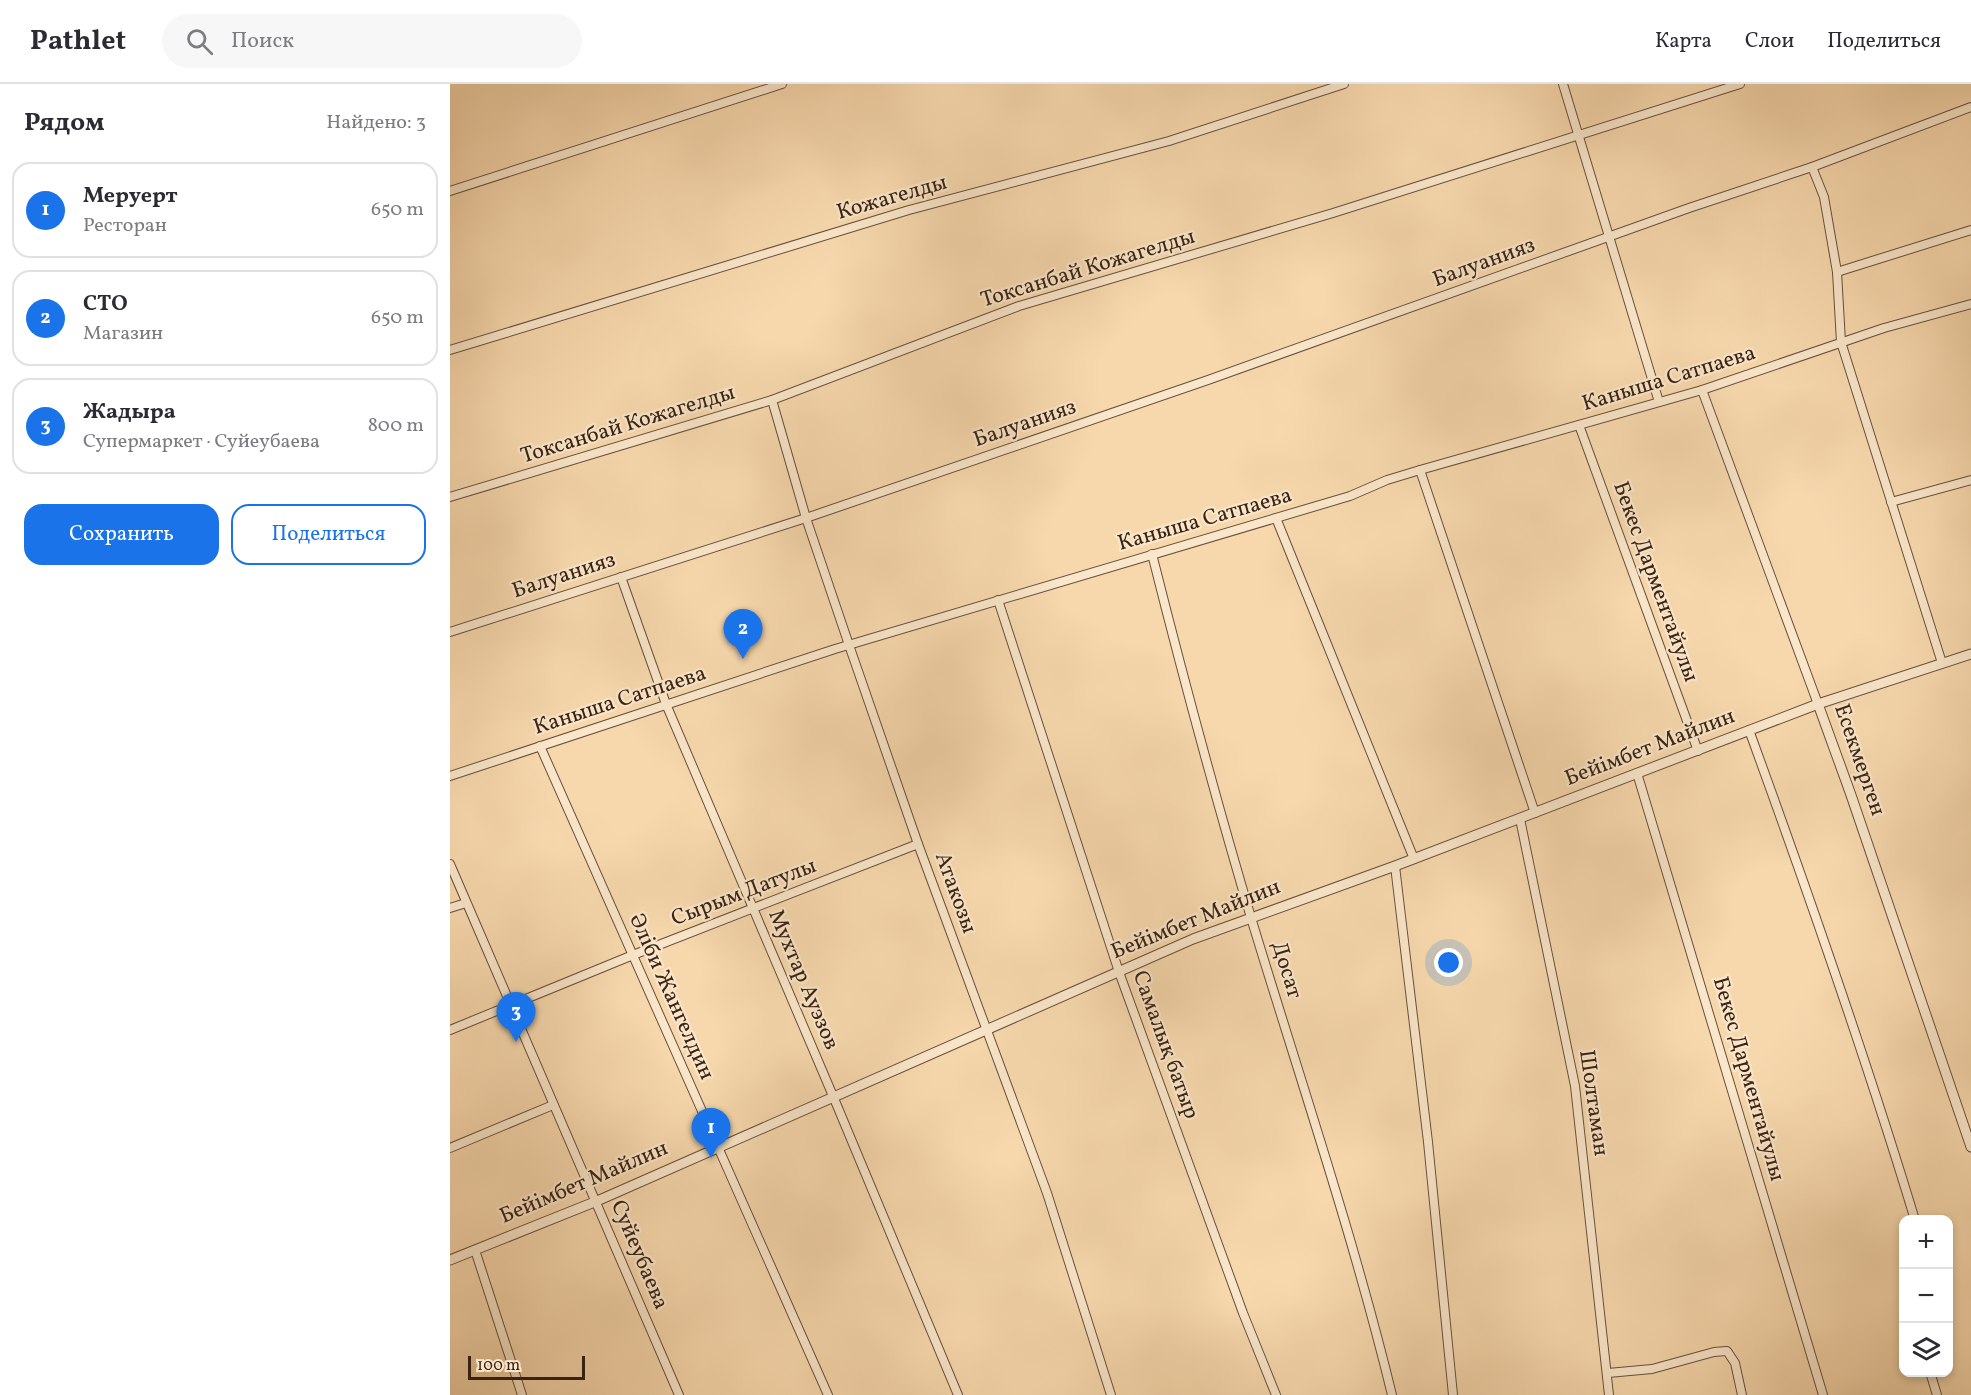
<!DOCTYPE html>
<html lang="ru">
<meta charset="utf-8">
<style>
body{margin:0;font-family:Vollkorn,serif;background:#f7f7f7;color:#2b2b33}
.controls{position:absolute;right:18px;bottom:18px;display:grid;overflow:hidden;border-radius:12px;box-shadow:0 3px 9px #0003}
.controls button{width:54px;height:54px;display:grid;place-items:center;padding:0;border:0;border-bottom:2px solid #e1e1e2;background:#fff;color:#2b2b33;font:30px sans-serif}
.scale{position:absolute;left:18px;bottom:15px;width:117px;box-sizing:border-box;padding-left:6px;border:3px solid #3a2313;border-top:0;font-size:16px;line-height:21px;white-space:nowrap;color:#3a2313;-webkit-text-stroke:4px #fae6ca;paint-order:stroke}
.you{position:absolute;left:999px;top:879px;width:21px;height:21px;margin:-15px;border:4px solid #fff;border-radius:50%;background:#1a73e8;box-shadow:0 0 0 9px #1a73e833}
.badge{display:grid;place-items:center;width:39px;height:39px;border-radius:50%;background:#1a73e8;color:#fff;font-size:20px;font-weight:700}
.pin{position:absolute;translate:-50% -50px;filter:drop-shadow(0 2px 3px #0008)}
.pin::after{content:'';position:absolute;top:32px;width:21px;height:18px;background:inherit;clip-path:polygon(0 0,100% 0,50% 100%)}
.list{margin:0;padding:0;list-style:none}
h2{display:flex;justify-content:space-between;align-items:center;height:78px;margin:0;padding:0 24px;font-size:26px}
h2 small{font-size:20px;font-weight:400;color:#7c7c81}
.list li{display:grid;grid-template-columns:39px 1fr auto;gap:18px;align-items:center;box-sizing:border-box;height:96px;margin:0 12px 12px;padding:0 12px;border:2px solid #e1e1e2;border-radius:18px}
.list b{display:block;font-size:22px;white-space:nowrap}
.list p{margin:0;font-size:20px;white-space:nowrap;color:#7c7c81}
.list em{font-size:20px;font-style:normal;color:#7c7c81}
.actions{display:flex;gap:12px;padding:18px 24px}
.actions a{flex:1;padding:14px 0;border:2px solid #1a73e8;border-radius:18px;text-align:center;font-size:21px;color:#1a73e8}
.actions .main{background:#1a73e8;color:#fff}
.icon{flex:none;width:33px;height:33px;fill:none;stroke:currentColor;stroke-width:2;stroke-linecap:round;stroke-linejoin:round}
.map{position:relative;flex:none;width:1521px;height:1311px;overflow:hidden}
header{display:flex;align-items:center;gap:36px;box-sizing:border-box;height:84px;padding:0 30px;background:#fff;border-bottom:2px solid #e1e1e2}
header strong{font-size:28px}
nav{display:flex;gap:33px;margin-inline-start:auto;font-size:21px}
.search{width:420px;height:54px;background:#f7f7f7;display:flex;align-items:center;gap:15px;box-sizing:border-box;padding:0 21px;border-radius:33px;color:#7c7c81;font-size:22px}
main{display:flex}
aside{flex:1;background:#fff}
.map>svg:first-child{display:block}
</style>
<header>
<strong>Pathlet</strong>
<div class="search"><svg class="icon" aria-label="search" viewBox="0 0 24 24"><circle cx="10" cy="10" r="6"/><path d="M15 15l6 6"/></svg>Поиск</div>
<nav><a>Карта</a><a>Слои</a><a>Поделиться</a></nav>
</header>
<main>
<aside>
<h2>Рядом<small>Найдено: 3</small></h2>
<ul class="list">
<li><span class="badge">1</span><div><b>Меруерт</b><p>Ресторан</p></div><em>650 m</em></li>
<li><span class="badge">2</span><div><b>CTO</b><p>Магазин</p></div><em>650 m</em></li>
<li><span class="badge">3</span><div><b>Жадыра</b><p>Супермаркет · Суйеубаева</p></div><em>800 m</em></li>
</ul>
<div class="actions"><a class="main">Сохранить</a><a>Поделиться</a></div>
</aside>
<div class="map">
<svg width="1521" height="1311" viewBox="0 0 1521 1311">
<rect width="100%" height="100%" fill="#f7d8ad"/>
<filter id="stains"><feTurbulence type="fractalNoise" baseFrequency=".00333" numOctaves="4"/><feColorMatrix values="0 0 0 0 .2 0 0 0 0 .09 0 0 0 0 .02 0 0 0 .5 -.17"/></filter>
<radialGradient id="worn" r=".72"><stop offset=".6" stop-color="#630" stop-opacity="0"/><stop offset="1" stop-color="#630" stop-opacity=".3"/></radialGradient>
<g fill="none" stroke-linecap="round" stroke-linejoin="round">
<defs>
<g id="minor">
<path d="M1113,0L1209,318"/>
<path d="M1362,83L1521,23"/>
<path d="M0,107L332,0"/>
<path d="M1387,188L1521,146"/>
<path d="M0,266L459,126L719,57L894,0"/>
<path d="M1252,306L1368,620"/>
<path d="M322,316L356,434L399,561L468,760L597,1109L661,1311"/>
<path d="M1129,341L1248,667"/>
<path d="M970,386L1085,729"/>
<path d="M0,413L322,316L569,222L883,129L1290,0"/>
<path d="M1441,418L1521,396"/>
<path d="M826,434L964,775"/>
<path d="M702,470C733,593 766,716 802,837C850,995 903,1151 942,1311"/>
<path d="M171,493L216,620L383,1012L508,1311"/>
<path d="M548,516L669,888L793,1229L826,1311"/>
<path d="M0,548L356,434L758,296L1239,124L1362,83L1374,113L1387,188L1391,258L1492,579"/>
<path d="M1299,646C1358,808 1415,971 1465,1136"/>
<path d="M90,662L378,1311"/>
<path d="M1187,689C1250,896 1310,1104 1373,1311"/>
<path d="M0,692L385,565L900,412L937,396L970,386L1252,306L1434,244L1521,220"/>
<path d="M1070,735L1125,1002L1159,1311"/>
<path d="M0,780L229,1311"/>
<path d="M945,782L978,1058L1003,1311"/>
<path d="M0,824L16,819"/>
<path d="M0,946L183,871L468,760"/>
<path d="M0,1064L103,1021"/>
<path d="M25,1166L72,1311"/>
<path d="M1480,1288L1487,1311"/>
<path d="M1158,1289L1202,1285L1264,1268L1277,1267L1285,1279L1292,1311"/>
</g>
<g id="tertiary">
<path d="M1368,620L1401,711L1521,1063"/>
<path d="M0,1176L147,1117L743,855L945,782L1368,620L1521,570"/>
</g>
</defs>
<use href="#minor" stroke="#69503a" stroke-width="10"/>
<use href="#tertiary" stroke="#69503a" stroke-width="11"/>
<use href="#minor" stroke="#fae6ca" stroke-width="8"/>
<use href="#tertiary" stroke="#fae6ca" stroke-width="9"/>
</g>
<g text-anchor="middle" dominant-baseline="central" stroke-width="4.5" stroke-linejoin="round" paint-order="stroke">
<g font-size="22" fill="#3a2313" stroke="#fae6ca">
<text transform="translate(442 114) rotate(-16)">Кожагелды</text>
<text transform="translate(1034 179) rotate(-20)">Балуанияз</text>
<text transform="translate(638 185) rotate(-17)">Токсанбай Кожагелды</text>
<text transform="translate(1219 295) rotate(-17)">Каныша Сатпаева</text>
<text transform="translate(575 340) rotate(-19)">Балуанияз</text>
<text transform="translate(178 341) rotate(-17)">Токсанбай Кожагелды</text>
<text transform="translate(755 436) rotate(-16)">Каныша Сатпаева</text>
<text transform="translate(114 492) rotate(-18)">Балуанияз</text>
<text transform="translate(1205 498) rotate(70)">Бекес Дарментайулы</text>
<text transform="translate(170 617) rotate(-18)">Каныша Сатпаева</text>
<text transform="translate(1200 664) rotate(-21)">Бейімбет Майлин</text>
<text transform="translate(1409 676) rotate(71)">Eсекмерген</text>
<text transform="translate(294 809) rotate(-21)">Сырым Датулы</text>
<text transform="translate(505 809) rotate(70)">Атакозы</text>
<text transform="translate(746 836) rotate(-22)">Бейімбет Майлин</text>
<text transform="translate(836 886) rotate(73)">Досат</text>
<text transform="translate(353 896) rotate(67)">Мухтар Ауэзов</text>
<text transform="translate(221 913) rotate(66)">Әліби Жангелдин</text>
<text transform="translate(715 961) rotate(70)">Самалық батыр</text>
<text transform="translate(1298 995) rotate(74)">Бекес Дарментайулы</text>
<text transform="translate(1143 1019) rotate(82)">Шолтаман</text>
<text transform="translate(134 1099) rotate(-23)">Бейімбет Майлин</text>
<text transform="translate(189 1171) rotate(67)">Суйеубаева</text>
</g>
</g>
<rect width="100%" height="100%" filter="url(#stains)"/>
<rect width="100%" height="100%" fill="url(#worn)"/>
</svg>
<div class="controls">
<button>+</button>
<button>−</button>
<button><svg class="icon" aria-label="layers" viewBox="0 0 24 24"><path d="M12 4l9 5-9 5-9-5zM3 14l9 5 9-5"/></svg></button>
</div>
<div class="scale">100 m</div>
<div class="you"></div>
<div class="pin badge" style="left:261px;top:1074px">1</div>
<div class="pin badge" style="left:293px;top:575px">2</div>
<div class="pin badge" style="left:66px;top:958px">3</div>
</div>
</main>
